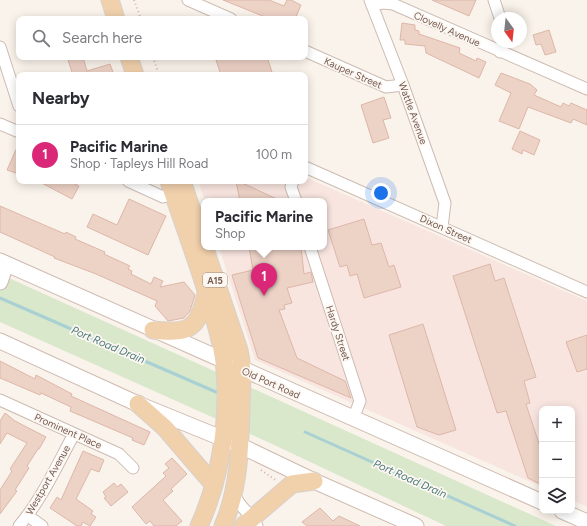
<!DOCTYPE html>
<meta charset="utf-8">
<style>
body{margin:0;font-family:Figtree,sans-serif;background:#f2f2f3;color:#2b2b33}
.controls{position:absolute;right:12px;bottom:12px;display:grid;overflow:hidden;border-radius:8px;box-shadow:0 2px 10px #0003}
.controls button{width:36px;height:36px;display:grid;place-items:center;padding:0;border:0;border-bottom:1px solid #e1e1e2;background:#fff;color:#2b2b33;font:20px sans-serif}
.compass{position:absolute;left:491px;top:12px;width:36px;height:36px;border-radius:50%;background:#fff;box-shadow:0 2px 10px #0003;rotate:165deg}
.you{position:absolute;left:381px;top:193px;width:14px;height:14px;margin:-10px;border:3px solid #fff;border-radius:50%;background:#1a73e8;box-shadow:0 0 0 6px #1a73e833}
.badge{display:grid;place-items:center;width:26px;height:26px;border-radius:50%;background:#db2777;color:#fff;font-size:13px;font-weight:700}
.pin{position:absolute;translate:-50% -33px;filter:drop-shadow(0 1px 2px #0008)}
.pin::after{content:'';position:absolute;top:21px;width:14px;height:12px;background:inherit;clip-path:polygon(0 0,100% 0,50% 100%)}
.popup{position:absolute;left:201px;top:198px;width:126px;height:52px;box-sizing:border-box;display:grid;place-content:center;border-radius:8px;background:#fff;filter:drop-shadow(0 1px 3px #0005);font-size:13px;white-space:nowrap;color:#7c7c81}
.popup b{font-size:15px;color:#2b2b33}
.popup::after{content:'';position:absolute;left:50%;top:100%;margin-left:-8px;border:8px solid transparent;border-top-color:#fff}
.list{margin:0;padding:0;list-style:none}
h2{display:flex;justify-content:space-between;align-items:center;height:52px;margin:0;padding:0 16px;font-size:17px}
h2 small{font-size:13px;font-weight:400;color:#7c7c81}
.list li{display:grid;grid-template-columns:26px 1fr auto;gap:12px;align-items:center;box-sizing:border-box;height:60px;padding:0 16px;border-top:1px solid #e1e1e2}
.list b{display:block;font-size:15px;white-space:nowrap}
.list p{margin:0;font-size:13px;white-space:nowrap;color:#7c7c81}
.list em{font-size:13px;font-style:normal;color:#7c7c81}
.icon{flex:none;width:22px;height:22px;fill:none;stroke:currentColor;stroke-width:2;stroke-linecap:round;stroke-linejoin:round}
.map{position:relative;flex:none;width:587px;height:526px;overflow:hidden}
.search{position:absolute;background:#fff;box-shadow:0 2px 10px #0003;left:16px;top:16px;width:292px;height:44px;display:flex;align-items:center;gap:10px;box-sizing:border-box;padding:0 14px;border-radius:8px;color:#7c7c81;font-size:15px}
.panel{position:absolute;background:#fff;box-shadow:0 2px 10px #0003;left:16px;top:72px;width:292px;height:112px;border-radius:8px}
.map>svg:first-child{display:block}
</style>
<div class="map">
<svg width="587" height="526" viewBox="0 0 587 526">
<rect width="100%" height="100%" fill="#faf3eb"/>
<path fill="#f9e5e0" d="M305,177L587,301V507L572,500V409H542V487L255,360L219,247H324V201H205L198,181H305Z"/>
<path fill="#d9e7cb" d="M0,274L556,526H446L270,443L0,322Z"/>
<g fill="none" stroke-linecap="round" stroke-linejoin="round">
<g stroke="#a9d0d3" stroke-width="3">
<path d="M0,298L216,392"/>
<path d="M305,432L515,526"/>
</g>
</g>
<g fill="#edd2c6" stroke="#ddb7a8">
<path d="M223,0H269L284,6L287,0H291L301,5L295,19H270Z"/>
<path d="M432,0H476L469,16Z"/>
<path d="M402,23L415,25V30L419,31V34L460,48L459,53L476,61L477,58L486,62L479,78L426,53L425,46L405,44V40H400Z"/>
<path d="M549,30L556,52L545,55L541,44L536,45L533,35Z"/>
<path d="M67,57H83L87,71L110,64L114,75H73Z"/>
<path d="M215,57H267L273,75H221Z"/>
<path d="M501,73L530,84L537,90L534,95L561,107L563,103L569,106L571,103L587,110V125L573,119L571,123L528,107L519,129L499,121L511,93L495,85Z"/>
<path d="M384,97L391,118L383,120L389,138L373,143L361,105Z"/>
<path d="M520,131L540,140L534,155L523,150L522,154L512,149Z"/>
<path d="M19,143V174L7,170Z"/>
<path d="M38,181H69L79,186L72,199Z"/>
<path d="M236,181H238L281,201H240Z"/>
<path d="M129,199L166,216L148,255L87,227L93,214L117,225Z"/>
<path d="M0,206L65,234L66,232L76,237L75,239L105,252L104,254L130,266L128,269L132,271L131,274L151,284L154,277L163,281L160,287L184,282L195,295L190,311L184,318L168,321L155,306L157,301L96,274L54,258L55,257L0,232Z"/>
<path d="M364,219L372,245L381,243L389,267L394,265L401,287L364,298L357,274L350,276L347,265L340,267L328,230Z"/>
<path d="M249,247H301L304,274L311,272L313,282L287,288L292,303L284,305L285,309L279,310L297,358L345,381L351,398L258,358L232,275L253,270Z"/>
<path d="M490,264L495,281L504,278L536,377L524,381L530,403L526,404L542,453V485L528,478L506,411L497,413L453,276Z"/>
<path d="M423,324L456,430L439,435L417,427L389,335Z"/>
<path d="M587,335V369L577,372L566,342Z"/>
<path d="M0,361L35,379L36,375L72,394L71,396L150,432L144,445L132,440L133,438L70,411L71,407L41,393L40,395L0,378Z"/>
<path d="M5,413L15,421L46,437L39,449H38L27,466L29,468L15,490L17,491L0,514V490L12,471L10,469L27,443L7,433L0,444V421Z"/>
<path d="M83,451L104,460L99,472L91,469L76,499L93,511L91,514L96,517L90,526L83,522L81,526H77L50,508L57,497L61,500Z"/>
<path d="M172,458L187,474L171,489L173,491L163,500L182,521L176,526H154L150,521L146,524L132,507L166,476L163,473L169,468L165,464Z"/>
<path d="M114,483L117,487L121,484L128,492L111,506L104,498L106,497L103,492Z"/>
<path d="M320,508L333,521L339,516L360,526H307L302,522Z"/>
</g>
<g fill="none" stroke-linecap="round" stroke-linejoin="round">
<defs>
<g id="minor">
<path d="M188,0L231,19"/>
<path d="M370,0L403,85L445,203L442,227"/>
<path d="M494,0L500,18"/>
<path d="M372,5L383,3L393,4L587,89"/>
<path d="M0,47L19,106"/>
<path d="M305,51L386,87L403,85"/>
<path d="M500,52L504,42"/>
<path d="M0,124L19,132"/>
<path d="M305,167L587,292"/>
<path d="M128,181L163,197L179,192"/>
<path d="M293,181L291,187L296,201"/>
<path d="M310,247L360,401L353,419"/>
<path d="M0,400L119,454L133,468"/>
<path d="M234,493C238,507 251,513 257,526"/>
<path d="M28,516L42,526"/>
<path d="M19,526C42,499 57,465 74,434"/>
</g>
<g id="secondary">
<path d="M0,261L542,502"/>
<path d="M0,282L6,264"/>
<path d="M0,341L138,404L241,446L314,481L416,526"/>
<path d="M562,511L587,522"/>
</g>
<g id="primary">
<path d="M110,0L116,19"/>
<path d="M129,57L135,75"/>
<path d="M169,181C187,235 208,289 221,344C233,400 223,474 199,526"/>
<path d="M182,181L239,350C244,370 241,389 241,408C240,448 239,489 223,526"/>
<path d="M153,330C188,334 198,330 206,294"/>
<path d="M138,404L165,428L214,485"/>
<path d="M243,526L292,484L314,481"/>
</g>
</defs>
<use href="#minor" stroke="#ccbbb2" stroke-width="13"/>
<use href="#secondary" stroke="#cebab0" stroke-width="17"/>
<use href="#primary" stroke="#d8d1ce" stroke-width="19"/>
<g stroke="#d2b5a9" stroke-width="2" stroke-dasharray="1 3" stroke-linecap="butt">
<path d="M134,0L141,19"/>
<path d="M153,57L159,75"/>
<path d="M261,470L277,481"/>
</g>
<use href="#minor" stroke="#fff" stroke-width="11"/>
<use href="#secondary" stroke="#fff" stroke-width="15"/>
<use href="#primary" stroke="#f1d0ac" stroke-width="17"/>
</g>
<g text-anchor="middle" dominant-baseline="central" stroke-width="3.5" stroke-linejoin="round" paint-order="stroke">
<rect fill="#fdf7f1" stroke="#9c8981" stroke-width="1" x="203" y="273" width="24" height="14" rx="3"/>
<g font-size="9" font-weight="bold" fill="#735a51">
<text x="215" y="280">A15</text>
</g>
<g font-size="10" fill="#735a51" stroke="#fdf7f1">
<text transform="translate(447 29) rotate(24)">Clovelly Avenue</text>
<text transform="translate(353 73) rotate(24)">Kauper Street</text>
<text transform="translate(413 113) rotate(70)">Wattle Avenue</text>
<text transform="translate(446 229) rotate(24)">Dixon Street</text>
<text transform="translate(338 333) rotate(72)">Hardy Street</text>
<text transform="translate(271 383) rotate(24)">Old Port Road</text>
<text transform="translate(68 431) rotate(24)">Prominent Place</text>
<text transform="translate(48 480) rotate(-60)">Westport Avenue</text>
</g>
<g font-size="11" font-style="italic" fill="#49797c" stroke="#fdf7f1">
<text transform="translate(108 345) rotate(23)">Port Road Drain</text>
<text transform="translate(410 479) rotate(24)">Port Road Drain</text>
</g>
</g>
</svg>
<div class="controls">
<button>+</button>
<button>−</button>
<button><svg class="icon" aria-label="layers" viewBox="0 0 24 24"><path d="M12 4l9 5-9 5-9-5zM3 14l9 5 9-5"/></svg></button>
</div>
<svg class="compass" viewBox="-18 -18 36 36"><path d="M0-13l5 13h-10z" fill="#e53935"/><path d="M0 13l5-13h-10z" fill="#7c7c81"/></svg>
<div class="you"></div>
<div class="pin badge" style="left:264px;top:296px">1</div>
<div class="popup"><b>Pacific Marine</b>Shop</div>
<div class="search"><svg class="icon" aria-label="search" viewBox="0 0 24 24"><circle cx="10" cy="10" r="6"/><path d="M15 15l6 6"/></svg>Search here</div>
<section class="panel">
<h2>Nearby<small></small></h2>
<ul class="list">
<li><span class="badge">1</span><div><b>Pacific Marine</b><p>Shop · Tapleys Hill Road</p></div><em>100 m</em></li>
</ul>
</section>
</div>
